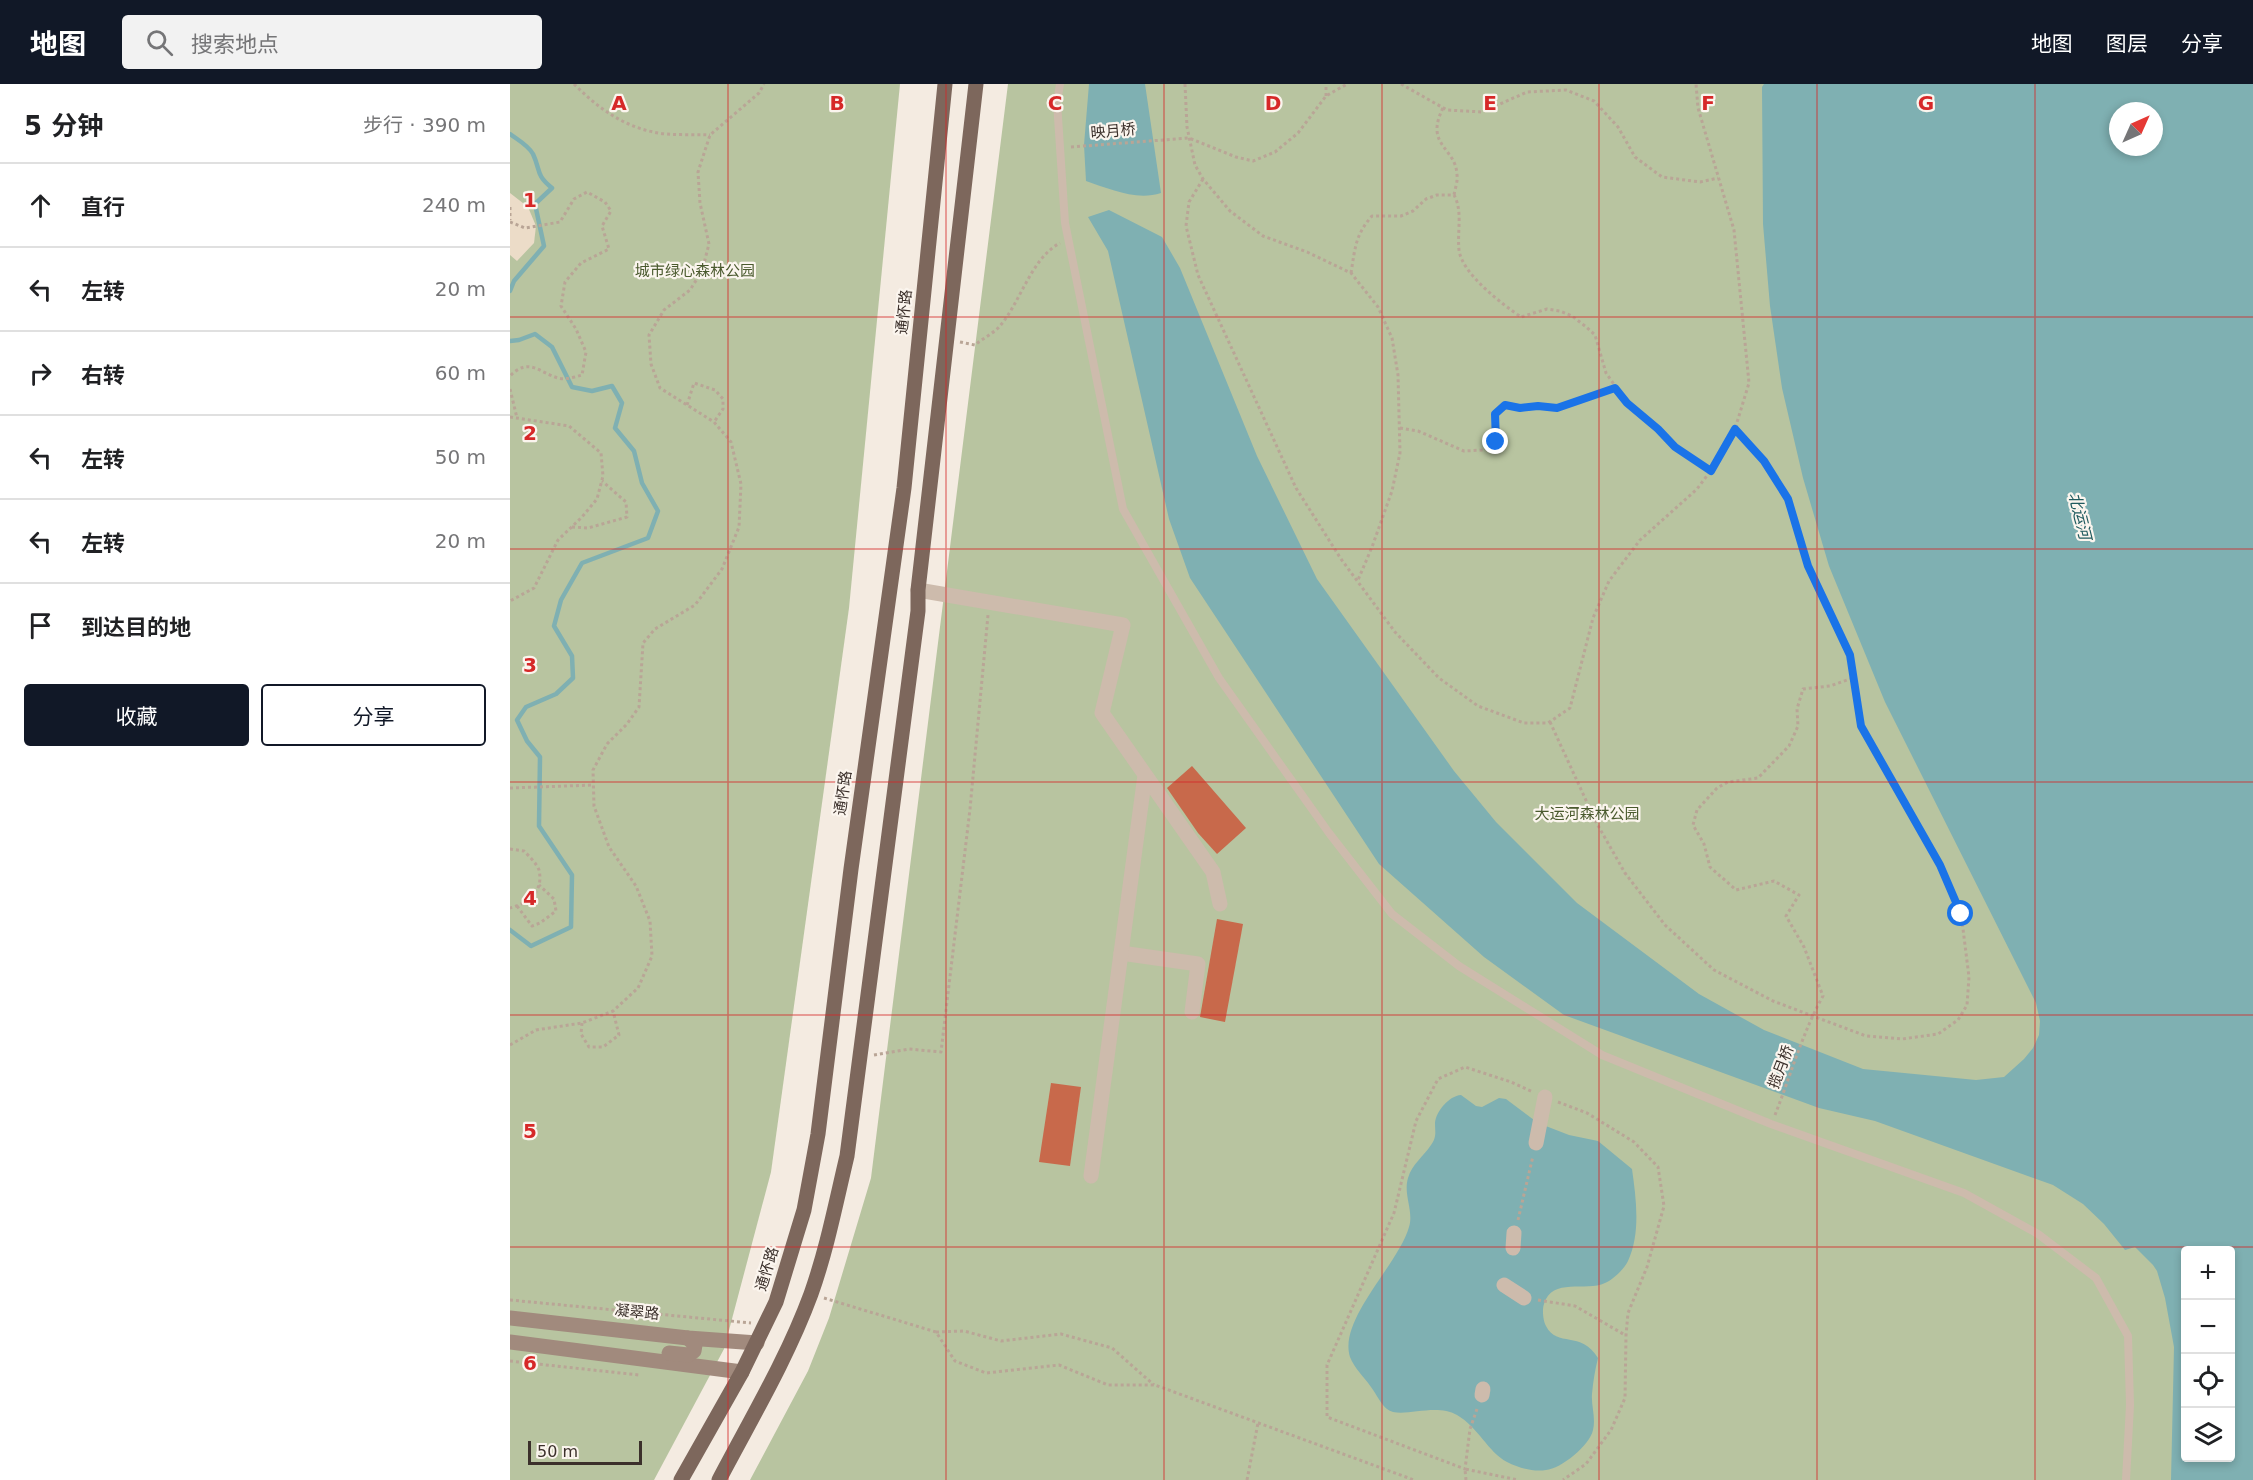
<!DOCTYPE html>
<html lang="zh">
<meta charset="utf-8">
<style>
body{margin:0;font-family:"DejaVu Sans","Noto Sans SC",sans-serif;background:#f2f2f2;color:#202124}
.controls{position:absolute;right:18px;bottom:18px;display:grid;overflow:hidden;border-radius:6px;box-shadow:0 3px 9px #0003}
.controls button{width:54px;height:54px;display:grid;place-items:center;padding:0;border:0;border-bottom:2px solid #e0e0e0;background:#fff;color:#202124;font:30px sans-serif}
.compass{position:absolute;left:1599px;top:18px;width:54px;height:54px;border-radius:50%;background:#fff;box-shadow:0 3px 9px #0003;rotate:45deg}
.scale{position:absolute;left:18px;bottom:15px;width:114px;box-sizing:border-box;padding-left:6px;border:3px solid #3b302b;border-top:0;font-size:16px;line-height:21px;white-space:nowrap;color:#3b302b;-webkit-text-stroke:4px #fbf5ee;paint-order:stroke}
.stop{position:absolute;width:18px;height:18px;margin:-14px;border:4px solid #1a73e8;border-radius:50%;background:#fff}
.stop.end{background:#1a73e8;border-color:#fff;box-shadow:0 2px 6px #0008}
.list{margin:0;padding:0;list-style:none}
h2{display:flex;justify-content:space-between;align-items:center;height:78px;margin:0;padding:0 24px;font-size:26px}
h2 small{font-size:20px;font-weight:400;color:#757577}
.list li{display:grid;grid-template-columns:39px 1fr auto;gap:18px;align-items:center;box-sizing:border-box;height:84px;padding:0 24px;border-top:2px solid #e0e0e0}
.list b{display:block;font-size:22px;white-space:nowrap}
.list em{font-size:20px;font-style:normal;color:#757577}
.actions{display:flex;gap:12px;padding:18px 24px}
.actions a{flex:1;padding:14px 0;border:2px solid #111827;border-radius:6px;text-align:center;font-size:21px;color:#111827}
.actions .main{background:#111827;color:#fff}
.icon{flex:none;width:33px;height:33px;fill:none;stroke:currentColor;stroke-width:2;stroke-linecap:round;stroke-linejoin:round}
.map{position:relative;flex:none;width:1743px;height:1396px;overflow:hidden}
header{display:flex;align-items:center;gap:36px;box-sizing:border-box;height:84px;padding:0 30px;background:#111827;color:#fff}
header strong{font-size:28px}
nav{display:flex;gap:33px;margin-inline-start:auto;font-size:21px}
.search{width:420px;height:54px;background:#f2f2f2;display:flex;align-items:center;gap:15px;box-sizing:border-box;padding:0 21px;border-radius:6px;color:#757577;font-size:22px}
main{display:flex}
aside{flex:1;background:#fff}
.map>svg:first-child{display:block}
</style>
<header>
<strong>地图</strong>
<div class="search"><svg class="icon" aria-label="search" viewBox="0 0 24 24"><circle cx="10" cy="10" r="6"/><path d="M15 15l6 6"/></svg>搜索地点</div>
<nav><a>地图</a><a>图层</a><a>分享</a></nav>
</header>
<main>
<aside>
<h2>5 分钟<small>步行 · 390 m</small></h2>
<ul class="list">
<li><svg class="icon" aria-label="ahead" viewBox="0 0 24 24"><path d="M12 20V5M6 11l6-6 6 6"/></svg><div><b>直行</b></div><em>240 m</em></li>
<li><svg class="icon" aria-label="left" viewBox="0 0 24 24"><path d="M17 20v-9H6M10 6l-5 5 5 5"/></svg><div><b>左转</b></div><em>20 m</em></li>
<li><svg class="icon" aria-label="right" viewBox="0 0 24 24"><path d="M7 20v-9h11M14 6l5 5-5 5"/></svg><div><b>右转</b></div><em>60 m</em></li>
<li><svg class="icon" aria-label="left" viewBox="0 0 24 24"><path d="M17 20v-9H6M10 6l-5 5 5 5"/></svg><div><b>左转</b></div><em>50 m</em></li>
<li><svg class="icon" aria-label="left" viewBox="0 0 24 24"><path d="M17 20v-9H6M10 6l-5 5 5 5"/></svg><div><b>左转</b></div><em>20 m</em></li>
<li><svg class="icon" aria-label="arrive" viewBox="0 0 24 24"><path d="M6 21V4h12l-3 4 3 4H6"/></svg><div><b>到达目的地</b></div></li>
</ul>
<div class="actions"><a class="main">收藏</a><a>分享</a></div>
</aside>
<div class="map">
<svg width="1743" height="1396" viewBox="0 0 1743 1396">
<rect width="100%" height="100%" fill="#f4ebe1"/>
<g fill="#b8c4a0" fill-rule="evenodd">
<path d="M0,0H390L339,524L261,1088L214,1265L144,1396H0Z"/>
<path d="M498,0H1743V1396H240L298,1287L319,1234L361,1094ZM1608,27H1644V63H1608ZM1676,1166H1720V1374H1676Z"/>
</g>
<path fill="#ecdcc8" d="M0,109L18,123L26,142L24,159L7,177L0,171Z"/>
<g fill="#7fb0b2" fill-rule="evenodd">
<path d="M579,0H635L651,109C626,117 600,105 576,97L574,61Z"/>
<path d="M1254,0H1743V1396H1661L1664,1263L1655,1214L1647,1187L1643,1181L1625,1163L1615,1166L1594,1140L1573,1120L1543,1101L1365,1037L1309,1024L1054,931L974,873L869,780L680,494L659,435L598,167L578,133L599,126L652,153L670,184L747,372L807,495L944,687L986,738L1067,819L1189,910L1254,946L1353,985L1466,996L1494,993L1514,975L1523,964L1529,951L1530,937L1526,919L1375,618L1319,482L1293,394L1272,304L1260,222L1253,140L1252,3ZM1608,27H1644V63H1608ZM1676,1166H1720V1374H1676Z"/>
<path d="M951,1011L966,1022L972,1023L989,1014L996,1015L1028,1039L1059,1051L1088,1057L1122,1085C1126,1114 1131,1149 1118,1177C1114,1185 1104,1195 1095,1199C1076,1208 1042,1193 1034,1220C1032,1225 1033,1237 1036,1242C1047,1264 1071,1246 1088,1274C1085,1286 1083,1298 1082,1310C1081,1322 1086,1334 1083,1346C1080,1361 1051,1385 1036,1386C1023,1388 1009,1384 997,1378C978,1368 968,1343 947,1331C924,1318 890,1336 877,1325C870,1319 867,1311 861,1303C855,1294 844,1284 840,1273C828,1235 889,1180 899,1143C904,1127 893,1111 898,1094C902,1080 914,1072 921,1061C927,1053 925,1048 925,1039C926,1027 939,1012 951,1011Z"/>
</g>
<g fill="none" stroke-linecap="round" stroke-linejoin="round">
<g stroke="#7fb0b2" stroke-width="4.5">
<path d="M0,50C8,56 18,61 23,70C31,87 25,90 42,104L25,120L34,162L4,197L0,207"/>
<path d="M0,257L9,256L25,250L42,263L62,303L82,307L102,302L112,319L105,344L124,367L132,399L148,427L138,454L72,479L51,516L44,542L62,572L63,594L46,610L16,623L7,636L17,657L30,673L29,742L62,791L61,843L21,862L0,846"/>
</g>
</g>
<g fill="#c8694b">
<path d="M682,682L736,744L707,770L688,749L657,704Z"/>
<path d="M707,835L733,840L715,938L690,933Z"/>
<path d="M541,999L571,1003L560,1082L529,1078Z"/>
</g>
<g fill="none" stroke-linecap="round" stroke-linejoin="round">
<g stroke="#b9a596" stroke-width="3" stroke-dasharray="3 3" stroke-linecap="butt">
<path d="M64,0C87,23 111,41 143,48C161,52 182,50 200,51"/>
<path d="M675,0L677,43L685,81L693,95L720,127L753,152L797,168L841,189L868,223L882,254L888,291L890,369L882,407L862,463L848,496"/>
<path d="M891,0L937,26L972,28L1017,8L1056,6L1084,17L1108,43L1125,73L1152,93L1190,98L1208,94"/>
<path d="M816,12V0"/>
<path d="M933,24C914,62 946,63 947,91C948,97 945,105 944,111"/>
<path d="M561,63L679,54L726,73L743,77L765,68L788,49L816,12L837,0"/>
<path d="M693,95L679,118L676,142L688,191L786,404L831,475L885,548L929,594L968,622L1014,639H1038L1060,624L1083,534L1099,497L1130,456L1187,405L1208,377L1225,345L1239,299L1224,146L1188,24L1186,0"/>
<path d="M0,123V136"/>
<path d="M0,138L15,144L50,138L64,115L77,108L95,118L101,127L92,142L99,165L71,179L55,198L51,222L66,245L76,268L72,291C65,293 55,296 48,294C28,288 19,273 0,292"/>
<path d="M841,189C845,165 845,151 862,132H891L903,127L916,115L927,111H944C953,127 947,147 949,166C952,190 992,220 1011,233L1037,225L1050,227L1062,232L1075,242L1085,251L1096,289L1117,319L1148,345L1165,363L1201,387"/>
<path d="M450,258L465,261C472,255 482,250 488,244C510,221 520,175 550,159"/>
<path d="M0,305L7,334"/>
<path d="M177,321L184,299L205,306L213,315V325L204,338"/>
<path d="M0,333L59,342L91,369L93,392L87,415L72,433L48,456L24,504L0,517"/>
<path d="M890,344L908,347L954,367L974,366L986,358L985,330L995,321L1010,324L1028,322L1047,324L1105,304"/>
<path d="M62,443L78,444L117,433L116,418L92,397"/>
<path d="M1040,638L1086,738L1115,789L1155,841L1204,886L1263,917L1356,952L1392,955L1428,950L1448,936L1457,921L1459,893L1451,829L1430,781L1351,642L1340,571L1298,482L1277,415L1254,377L1225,345"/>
<path d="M0,704L84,701"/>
<path d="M0,765L14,767C19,772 27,780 29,786C34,808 18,819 0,824"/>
<path d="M7,822L22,842L30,839L46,827L44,815L29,801"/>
<path d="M72,939L71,950L79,963H93L109,951L103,927"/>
<path d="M0,961L26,946L72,939L103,927L128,904L142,872L140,837L126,802L99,763L84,722L83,686L97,660L117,640L129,623L133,559L145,545L185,521L212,485L229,443L231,400L221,358L204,338L150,304L141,280L139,251L154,226L180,206L192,187L199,160L190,119L188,88L200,51L249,9L254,0"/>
<path d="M364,971L399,965L431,968L460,725L478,531"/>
<path d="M1048,1018L1077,1029L1124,1058L1148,1083L1154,1122L1137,1183L1118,1229L1116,1251L1115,1314L1101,1346L1076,1380L1053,1396"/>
<path d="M1265,1031C1280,993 1293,947 1313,912L1294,863L1276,832L1289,811L1264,797L1226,806L1200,783L1194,760L1183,741L1187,726L1207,704L1218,698L1248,694L1279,662L1288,642L1287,625L1293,605L1320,602L1343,594"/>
<path d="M1008,1136L1023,1072"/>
<path d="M314,1214L426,1248L445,1277L476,1289L549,1281L598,1301H645L904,1396"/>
<path d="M0,1216L241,1239"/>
<path d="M1028,1216L1065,1222L1115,1251"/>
<path d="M426,1248L454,1247L491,1257L551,1250L602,1264L644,1301"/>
<path d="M0,1277L129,1291"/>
<path d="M967,1325L960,1345L955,1385L817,1333V1281L884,1129L906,1037L928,995L955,983L1001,998L1023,1008"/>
<path d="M737,1396L748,1339"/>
<path d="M956,1396L955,1385L1008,1396"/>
</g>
<path stroke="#cdbbac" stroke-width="8" d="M550,0L547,18L555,139L613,425L709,594L819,749L882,830L949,882L1092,971L1261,1040L1454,1109L1528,1150L1586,1194L1618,1252L1620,1321L1616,1396"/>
<g stroke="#cdbbac" stroke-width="15">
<path d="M408,506L613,541L592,629L703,788L710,820"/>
<path d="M611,869L688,880L682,928"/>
<path d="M1026,1059L1035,1013"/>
<path d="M581,1092L635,691"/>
<path d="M1003,1164L1004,1149"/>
<path d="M994,1201L1014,1214"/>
<path d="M972,1311L973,1305"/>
</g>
<g stroke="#a18a7d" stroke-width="15">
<path d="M0,1234L178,1254L247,1259"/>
<path d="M0,1258L232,1288"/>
<path d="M159,1269L178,1271L184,1267L185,1261L178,1254"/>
</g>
<g stroke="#7d675c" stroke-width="15">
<path d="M171,1396L232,1288L266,1218L294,1126L308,1050L341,785L394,404L435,0"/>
<path d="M209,1396C241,1335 277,1275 301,1210C317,1165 326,1118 337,1072L408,527V506L466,0"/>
</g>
</g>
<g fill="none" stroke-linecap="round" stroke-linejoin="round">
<path stroke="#1a73e8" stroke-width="8" d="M986,358L985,330L995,321L1010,324L1028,322L1047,324L1105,304L1117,319L1148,345L1165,363L1201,387L1225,345L1254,377L1278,415L1298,482L1340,571L1351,642L1430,781L1451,830"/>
</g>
<path fill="none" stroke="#d62828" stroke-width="1.5" stroke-opacity="0.55" d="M218,0V1396M436,0V1396M654,0V1396M872,0V1396M1089,0V1396M1307,0V1396M1525,0V1396M0,233H1743M0,465H1743M0,698H1743M0,931H1743M0,1163H1743"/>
<g text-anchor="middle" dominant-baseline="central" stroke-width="4.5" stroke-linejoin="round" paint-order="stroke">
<g font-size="15" fill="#3b302b" stroke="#fbf5ee">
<text transform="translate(603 47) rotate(-5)">映月桥</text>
<text transform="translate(394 228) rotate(-84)">通怀路</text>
<text transform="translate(333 709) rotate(-82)">通怀路</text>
<text transform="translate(1271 983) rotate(-69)">揽月桥</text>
<text transform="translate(257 1185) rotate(-73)">通怀路</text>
<text transform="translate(127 1228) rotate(5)">凝翠路</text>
</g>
<g font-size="15" fill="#4a5a2e" stroke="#fbf5ee">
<text x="185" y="187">城市绿心森林公园</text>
<text x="1077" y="730">大运河森林公园</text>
</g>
<g font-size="16" font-style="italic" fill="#1f5a5e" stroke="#fbf5ee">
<text transform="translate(1570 432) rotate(76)">北运河</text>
</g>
</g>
<g font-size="20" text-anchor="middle" font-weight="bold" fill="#d62828" stroke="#fbf5ee" stroke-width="4.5" stroke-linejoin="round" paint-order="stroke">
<text x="109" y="26">A</text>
<text x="327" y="26">B</text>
<text x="545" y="26">C</text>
<text x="763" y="26">D</text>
<text x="980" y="26">E</text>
<text x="1198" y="26">F</text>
<text x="1416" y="26">G</text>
<text x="20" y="123">1</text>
<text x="20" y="356">2</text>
<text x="20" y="588">3</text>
<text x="20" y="821">4</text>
<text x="20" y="1054">5</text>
<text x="20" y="1286">6</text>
</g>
</svg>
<div class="controls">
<button>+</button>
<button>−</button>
<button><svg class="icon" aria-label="locate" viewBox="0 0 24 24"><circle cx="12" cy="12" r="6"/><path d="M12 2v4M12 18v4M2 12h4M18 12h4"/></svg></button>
<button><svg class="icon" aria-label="layers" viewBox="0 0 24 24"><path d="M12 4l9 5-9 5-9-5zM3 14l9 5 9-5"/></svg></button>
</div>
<svg class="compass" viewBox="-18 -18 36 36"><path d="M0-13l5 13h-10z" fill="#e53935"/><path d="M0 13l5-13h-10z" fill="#757577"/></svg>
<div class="scale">50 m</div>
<div class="stop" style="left:1451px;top:830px"></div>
<div class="stop end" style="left:986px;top:358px"></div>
</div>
</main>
